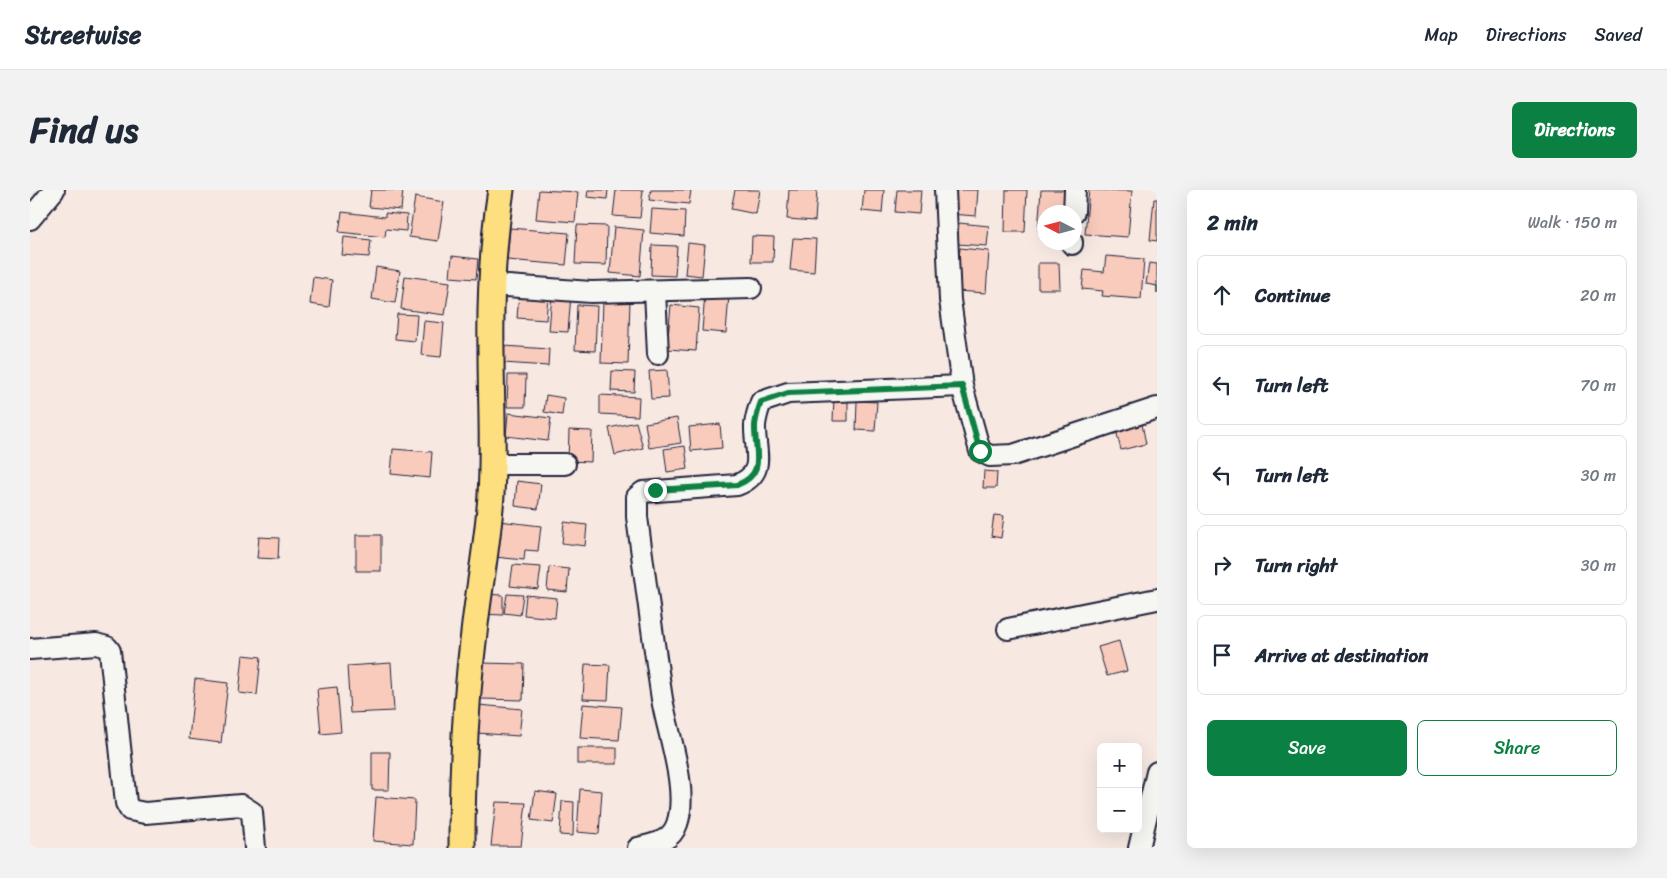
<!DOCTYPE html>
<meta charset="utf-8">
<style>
body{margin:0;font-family:Sriracha,sans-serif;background:#f2f2f3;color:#1f2937}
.controls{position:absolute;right:15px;bottom:15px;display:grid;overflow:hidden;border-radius:8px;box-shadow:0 5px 20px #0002}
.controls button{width:45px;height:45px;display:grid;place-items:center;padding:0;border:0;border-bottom:1px solid #e0e1e3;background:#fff;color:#1f2937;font:25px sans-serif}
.compass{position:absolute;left:1007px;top:15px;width:45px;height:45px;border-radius:50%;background:#fff;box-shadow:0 5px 20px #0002;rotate:276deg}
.stop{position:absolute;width:15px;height:15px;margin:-11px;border:4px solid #0b8043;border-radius:50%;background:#fff}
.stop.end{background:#0b8043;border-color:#fff;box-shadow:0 1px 5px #0008}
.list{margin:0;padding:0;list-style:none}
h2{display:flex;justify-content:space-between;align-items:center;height:65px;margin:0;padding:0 20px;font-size:21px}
h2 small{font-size:16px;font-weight:400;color:#747a83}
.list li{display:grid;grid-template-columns:32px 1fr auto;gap:15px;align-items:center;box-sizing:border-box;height:80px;margin:0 10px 10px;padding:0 10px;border:1px solid #e0e1e3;border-radius:8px}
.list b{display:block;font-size:19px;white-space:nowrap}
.list em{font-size:16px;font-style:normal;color:#747a83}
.actions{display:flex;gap:10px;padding:15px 20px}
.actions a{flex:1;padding:11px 0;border:1px solid #0b8043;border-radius:8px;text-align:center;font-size:18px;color:#0b8043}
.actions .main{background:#0b8043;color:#fff}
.icon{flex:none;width:28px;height:28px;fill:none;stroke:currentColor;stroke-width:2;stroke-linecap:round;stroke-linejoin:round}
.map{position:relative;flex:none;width:1127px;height:658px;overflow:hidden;border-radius:8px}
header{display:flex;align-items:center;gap:30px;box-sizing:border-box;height:70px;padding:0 25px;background:#fff;border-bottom:1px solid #e0e1e3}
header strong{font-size:24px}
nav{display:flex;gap:28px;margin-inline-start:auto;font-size:18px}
.intro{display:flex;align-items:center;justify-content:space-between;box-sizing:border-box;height:120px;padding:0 30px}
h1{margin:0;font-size:35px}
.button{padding:12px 22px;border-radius:8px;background:#0b8043;color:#fff;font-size:18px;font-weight:700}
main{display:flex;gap:30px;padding:0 30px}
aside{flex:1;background:#fff;border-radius:8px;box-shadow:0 5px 20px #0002}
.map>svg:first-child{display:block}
</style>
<header>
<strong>Streetwise</strong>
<nav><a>Map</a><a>Directions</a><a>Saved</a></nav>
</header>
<div class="intro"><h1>Find us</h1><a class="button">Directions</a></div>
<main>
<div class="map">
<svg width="1127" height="658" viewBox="0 0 1127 658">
<rect width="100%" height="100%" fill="#f7e9e2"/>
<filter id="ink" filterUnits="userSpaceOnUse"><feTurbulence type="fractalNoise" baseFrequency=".02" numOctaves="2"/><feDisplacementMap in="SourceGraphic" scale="10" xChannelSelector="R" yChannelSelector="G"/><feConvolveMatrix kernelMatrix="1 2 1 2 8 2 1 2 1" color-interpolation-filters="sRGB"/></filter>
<g filter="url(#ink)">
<g fill="#f9cbbc" stroke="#22223b">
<path d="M341,0H373L371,20L339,17Z"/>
<path d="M509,0L548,2L545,32L506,29Z"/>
<path d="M558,0H578L577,9L557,7Z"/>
<path d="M586,0H613L610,28L583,26Z"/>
<path d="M621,0H661L659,14L619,10Z"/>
<path d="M705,0H730L726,24L701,19Z"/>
<path d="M759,0H787L785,31L757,29Z"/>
<path d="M834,0H854L852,23L832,21Z"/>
<path d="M867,0H891L889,24L865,22Z"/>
<path d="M922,0H948L946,26L920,24Z"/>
<path d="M976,0H997L995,42H975Z"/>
<path d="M1011,0H1041L1039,22H1014V41H1008Z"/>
<path d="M1059,0L1102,1L1098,47L1055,44Z"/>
<path d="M385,7L414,12L408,51L379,47Z"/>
<path d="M1124,9H1127V51L1120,50Z"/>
<path d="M622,19L655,21L654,46L620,43Z"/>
<path d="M312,22L355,27V23L377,25L376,41L356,39L355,47L309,42Z"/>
<path d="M929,33L959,36L957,56L927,54Z"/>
<path d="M547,35L577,36L576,75L545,74Z"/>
<path d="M584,37L614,40L610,86L580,83Z"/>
<path d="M480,38L539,43L536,75L477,70Z"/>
<path d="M722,46L744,47L743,72H721Z"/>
<path d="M314,47L341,50L339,67L312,65Z"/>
<path d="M763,48L786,49L784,82L760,80Z"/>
<path d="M658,53L675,55L672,86L655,84Z"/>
<path d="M622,55L647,56L645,86L621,85Z"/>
<path d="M930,58L959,61L956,103L926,101Z"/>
<path d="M422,66L448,69L446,89L420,87Z"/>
<path d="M1076,66L1114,69L1111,109L1072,106L1073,101L1052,99L1054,80L1074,82Z"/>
<path d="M1008,73H1029L1030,99H1008Z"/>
<path d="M1119,73L1127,74V103V96L1116,94Z"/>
<path d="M346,77L370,81L365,113L342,109Z"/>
<path d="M375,86L420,92L415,125L371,119Z"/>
<path d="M283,87L302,90L299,117L280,114Z"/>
<path d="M489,103L518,106L516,130L487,128Z"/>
<path d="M675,103L699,105L696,143L672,141Z"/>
<path d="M522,104L541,105L538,142L519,141Z"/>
<path d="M573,110H600L598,174L571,173Z"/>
<path d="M547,115L567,116L565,161L545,160Z"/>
<path d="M641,115L669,118L666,161L637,159Z"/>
<path d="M367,124L387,125L385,151L365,149Z"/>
<path d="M394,131L414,133L411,167L391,165Z"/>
<path d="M474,156L519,159L518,176L473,173Z"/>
<path d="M637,180L639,208L621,209L619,181Z"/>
<path d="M582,181L605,182L604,202L581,201Z"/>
<path d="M478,185H496L495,217H477Z"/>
<path d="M516,205L534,208L532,225L514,222Z"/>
<path d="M570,205L609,207L608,226L570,224Z"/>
<path d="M804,207H818V231H803Z"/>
<path d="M827,211L847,212L845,241L826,240Z"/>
<path d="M478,223L521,228L518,251L476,246Z"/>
<path d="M647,228L651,253L619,258L615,233Z"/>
<path d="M606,232L613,258L585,265L579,238Z"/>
<path d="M690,234L692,258L661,261L659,237Z"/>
<path d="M1112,234L1116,254L1091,260L1086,240Z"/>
<path d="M539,240L562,241L561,272L538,271Z"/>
<path d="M655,256L658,279L637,282L634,259Z"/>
<path d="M363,259L402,262L400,288L361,284Z"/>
<path d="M954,281L967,282L966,298H953Z"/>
<path d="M487,291L511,294L508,319L485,316Z"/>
<path d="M964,325L974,326L971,348L961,346Z"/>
<path d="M469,331L511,336L508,361L495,360L494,370L465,367Z"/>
<path d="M534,332L557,335L555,356L532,353Z"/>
<rect x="326" y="345" width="25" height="36"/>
<path d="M229,347L249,348L248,369L227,368Z"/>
<path d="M483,375L511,377L508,399L480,396Z"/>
<path d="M519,377L539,379L537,402L517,400Z"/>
<path d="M450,404L473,405V425L449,424Z"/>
<path d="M477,404L493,405L490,425L474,423Z"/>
<path d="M496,405L527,408L525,428L494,425Z"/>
<path d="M1089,451L1097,481L1077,486L1068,457Z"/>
<path d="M213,465L231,467L227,505L209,503Z"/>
<path d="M361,473L364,521L320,523L317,476Z"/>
<path d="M451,473L494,474L493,510L451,509Z"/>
<path d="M555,474L580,475L578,510L553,509Z"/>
<path d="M165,489L198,493L191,553L159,549Z"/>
<path d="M307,497L311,542L291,544L287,499Z"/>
<path d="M553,514L592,517L589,550L550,548Z"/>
<path d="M449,515L492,519L489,546L446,543Z"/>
<rect x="547" y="558" width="40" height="16"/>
<path d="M342,562H360L359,600H342Z"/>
<path d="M550,599L572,601L569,644L547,642Z"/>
<path d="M505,601L527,604L523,633L501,630Z"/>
<path d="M346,607L385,610L383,654L343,651Z"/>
<path d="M532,611L544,612L543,646L530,645Z"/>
<path d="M466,612L496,613L491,656H461Z"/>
</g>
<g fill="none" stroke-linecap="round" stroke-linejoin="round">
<defs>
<g id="minor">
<path d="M915,0L920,110L932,196L950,261L960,266L983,265L1127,218"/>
<path d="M1044,22L1045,0"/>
<path d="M0,29L24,0"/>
<path d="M1042,54V52"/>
<path d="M463,95L561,102L721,98"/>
<path d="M625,101L628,164"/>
<path d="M463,274H535"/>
<path d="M978,439L1127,409"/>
<path d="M0,459L66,454L77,457L80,461L96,613L100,620L115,623L211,615L222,622L225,658"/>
<path d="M608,658C624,654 641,652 647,634C659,600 638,545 632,509C623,449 615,388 607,327V307L613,302L707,295C738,283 724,261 725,235C726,227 728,220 731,212L758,203L932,196"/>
<path d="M1109,658L1127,582"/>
</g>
<path id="major" d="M432,658C432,586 435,515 444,443C449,397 458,352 461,305C464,257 461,210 461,162C460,109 463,52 471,0"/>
</defs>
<use href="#minor" stroke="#22223b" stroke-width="24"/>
<use href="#major" stroke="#22223b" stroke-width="29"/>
<use href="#minor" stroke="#f6f6f2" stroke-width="20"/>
<use href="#major" stroke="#fddf80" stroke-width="25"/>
</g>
</g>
<g fill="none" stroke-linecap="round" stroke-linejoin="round" filter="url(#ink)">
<path stroke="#0b8043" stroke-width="6" d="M625,300L707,295C738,283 724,261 725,235C726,227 728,220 731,212L758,203L932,196L950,261"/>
</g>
</svg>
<div class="controls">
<button>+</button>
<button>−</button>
</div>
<svg class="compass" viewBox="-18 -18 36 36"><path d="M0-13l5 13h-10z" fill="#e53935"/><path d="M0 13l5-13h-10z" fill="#747a83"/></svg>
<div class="stop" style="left:950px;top:261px"></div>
<div class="stop end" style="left:625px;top:300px"></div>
</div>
<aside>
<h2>2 min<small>Walk · 150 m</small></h2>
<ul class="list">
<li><svg class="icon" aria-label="ahead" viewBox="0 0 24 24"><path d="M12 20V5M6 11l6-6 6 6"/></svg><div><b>Continue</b></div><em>20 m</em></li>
<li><svg class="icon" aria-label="left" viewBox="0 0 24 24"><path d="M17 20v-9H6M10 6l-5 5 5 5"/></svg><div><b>Turn left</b></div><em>70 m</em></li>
<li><svg class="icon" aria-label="left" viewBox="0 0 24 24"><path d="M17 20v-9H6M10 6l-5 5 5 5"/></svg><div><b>Turn left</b></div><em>30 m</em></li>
<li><svg class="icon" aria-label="right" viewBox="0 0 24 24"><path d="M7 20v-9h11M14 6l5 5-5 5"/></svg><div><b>Turn right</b></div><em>30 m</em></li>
<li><svg class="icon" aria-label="arrive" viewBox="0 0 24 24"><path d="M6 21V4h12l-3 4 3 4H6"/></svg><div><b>Arrive at destination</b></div></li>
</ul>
<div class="actions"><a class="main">Save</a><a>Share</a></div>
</aside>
</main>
